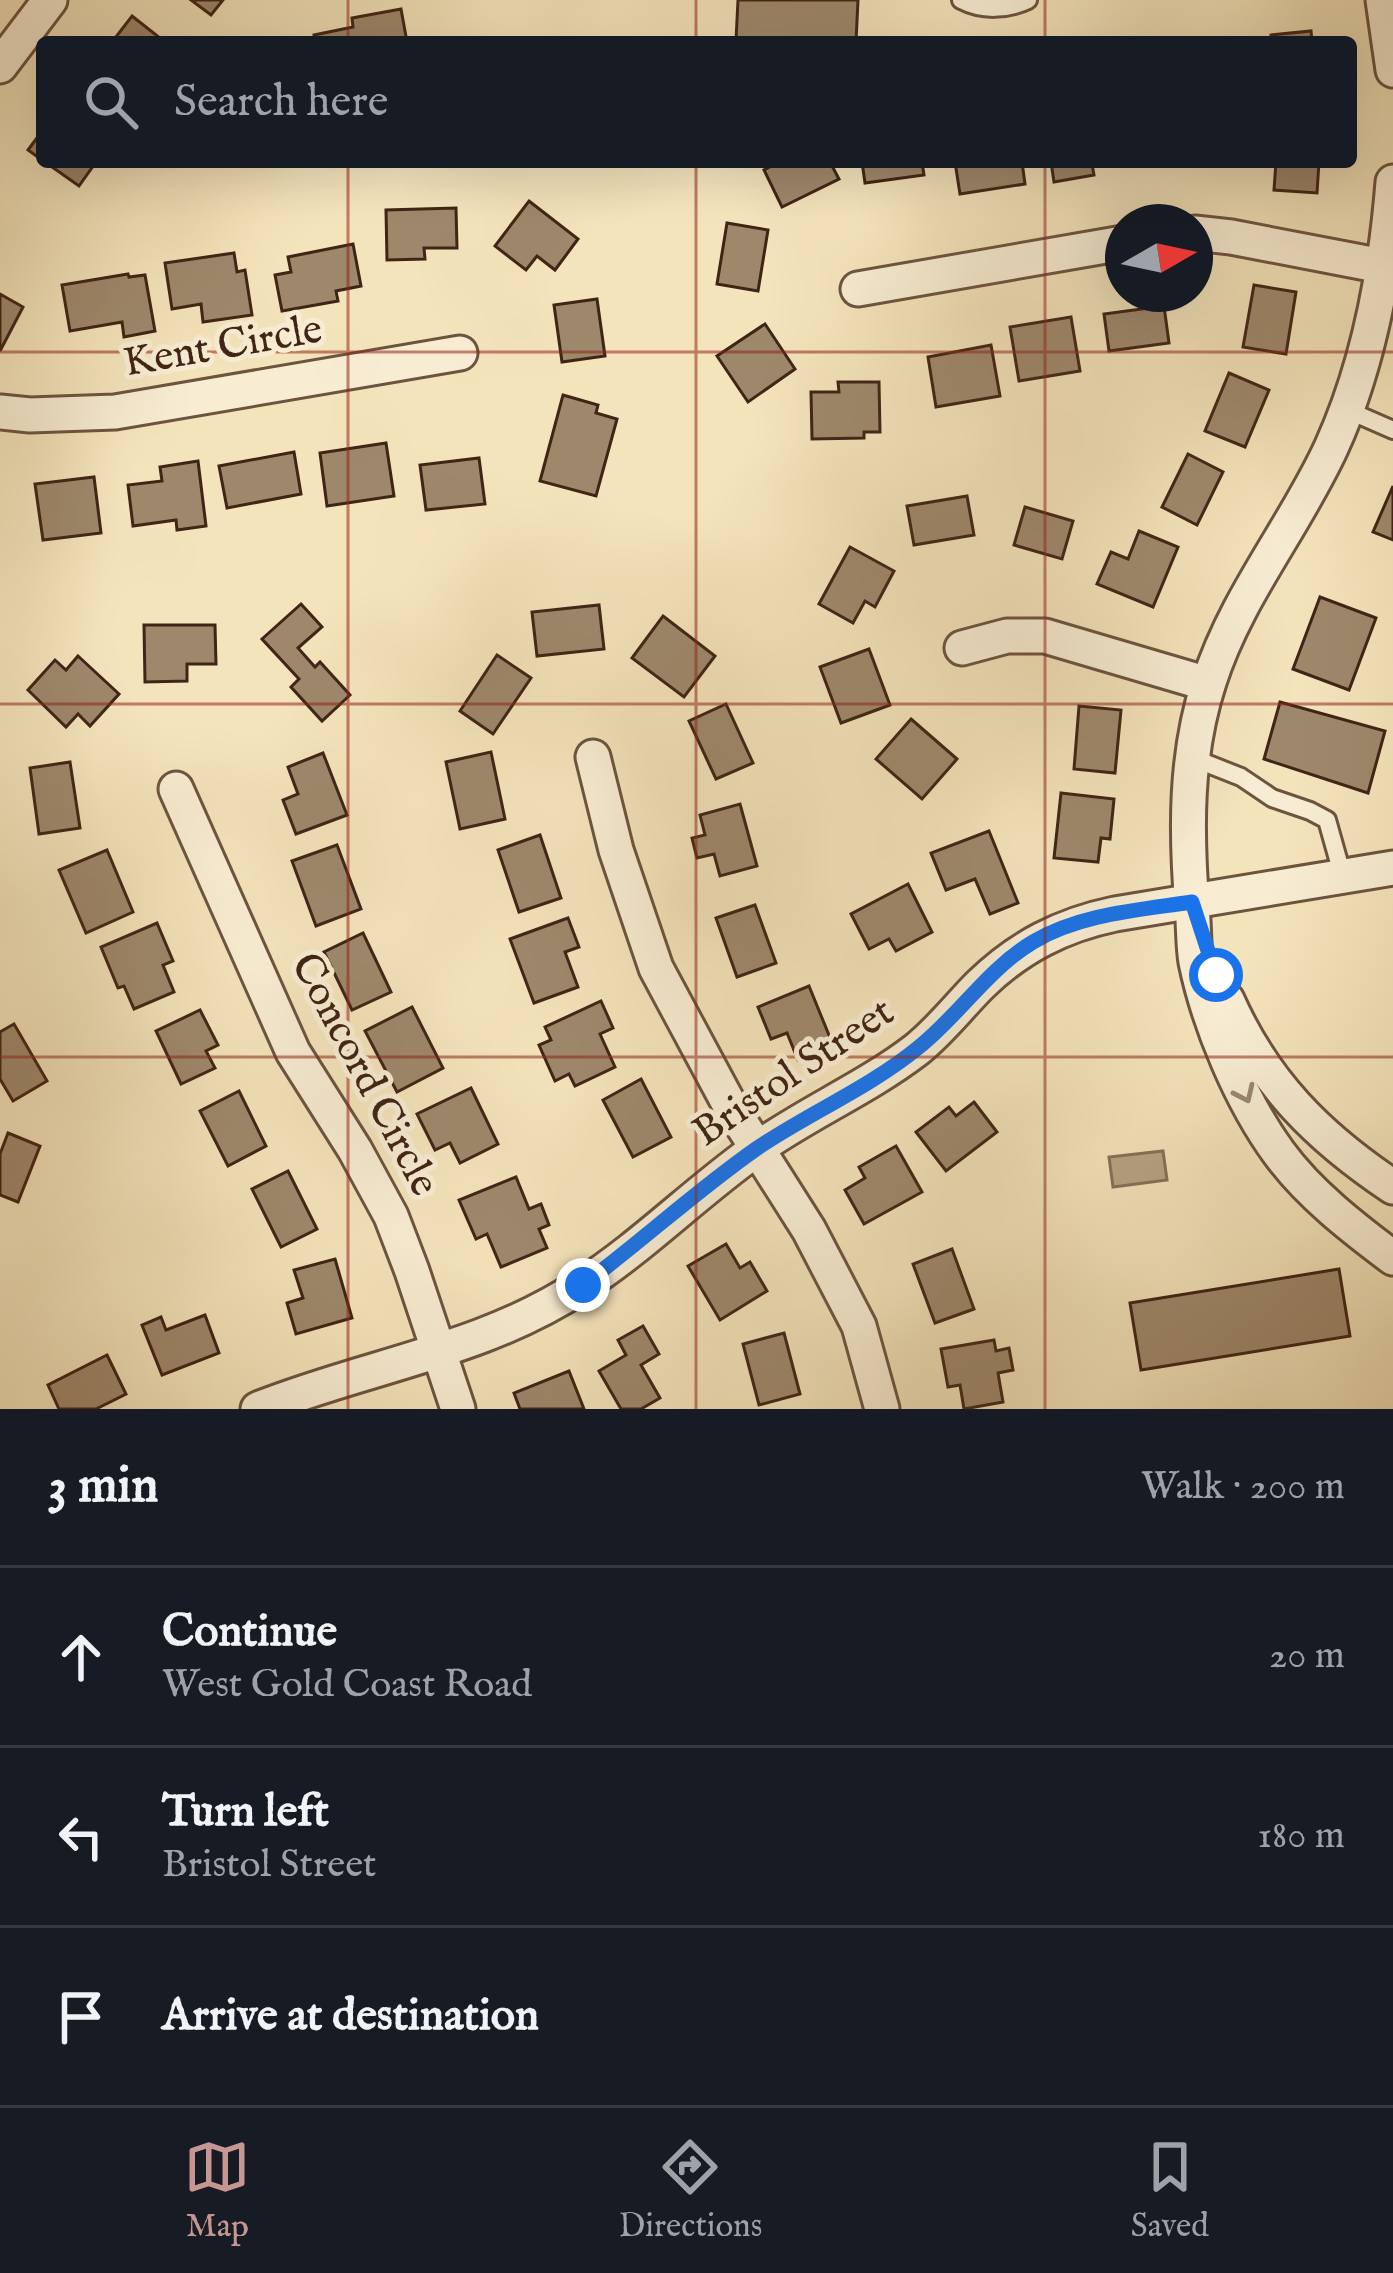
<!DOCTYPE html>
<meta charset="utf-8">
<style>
body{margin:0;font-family:"IM FELL English",serif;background:#242831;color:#f1f3f6}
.compass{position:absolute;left:1105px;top:204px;width:108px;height:108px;border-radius:50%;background:#171b24;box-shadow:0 12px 48px #0002;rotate:81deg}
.stop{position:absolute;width:36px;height:36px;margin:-27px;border:9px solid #1a73e8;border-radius:50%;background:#fff}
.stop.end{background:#1a73e8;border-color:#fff;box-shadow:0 3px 12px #0008}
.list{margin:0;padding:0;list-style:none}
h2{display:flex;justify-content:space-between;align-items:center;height:156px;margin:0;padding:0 48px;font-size:51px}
h2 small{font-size:39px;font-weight:400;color:#9ea1a6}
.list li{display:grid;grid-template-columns:78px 1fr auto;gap:36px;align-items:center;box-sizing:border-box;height:180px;padding:0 48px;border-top:3px solid #363941}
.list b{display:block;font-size:45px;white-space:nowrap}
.list p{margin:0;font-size:39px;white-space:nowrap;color:#9ea1a6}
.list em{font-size:39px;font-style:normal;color:#9ea1a6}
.icon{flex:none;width:66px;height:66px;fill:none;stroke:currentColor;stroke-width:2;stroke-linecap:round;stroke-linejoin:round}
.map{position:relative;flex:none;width:1393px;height:1409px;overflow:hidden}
.search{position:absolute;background:#171b24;box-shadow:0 12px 48px #0002;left:36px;right:36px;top:36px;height:132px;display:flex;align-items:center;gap:30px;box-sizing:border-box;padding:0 42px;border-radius:12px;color:#9ea1a6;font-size:45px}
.sheet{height:696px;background:#171b24}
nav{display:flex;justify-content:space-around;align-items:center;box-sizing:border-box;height:168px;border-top:3px solid #363941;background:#171b24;font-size:33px;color:#9ea1a6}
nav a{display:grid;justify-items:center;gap:6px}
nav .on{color:#c59692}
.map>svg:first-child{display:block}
</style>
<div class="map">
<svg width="1393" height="1409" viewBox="0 0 1393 1409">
<rect width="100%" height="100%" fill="#f4e4bc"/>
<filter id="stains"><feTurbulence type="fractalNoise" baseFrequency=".00167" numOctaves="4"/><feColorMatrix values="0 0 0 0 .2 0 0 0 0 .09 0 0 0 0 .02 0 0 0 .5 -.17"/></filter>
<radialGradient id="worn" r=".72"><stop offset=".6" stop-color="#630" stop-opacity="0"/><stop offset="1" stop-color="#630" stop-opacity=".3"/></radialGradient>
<path fill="#b7a383" stroke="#877057" stroke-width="3" d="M1163,1151L1167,1180L1113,1187L1109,1157Z"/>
<g fill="#9e886c" stroke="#402415" stroke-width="3">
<path d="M191,0H223L211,15Z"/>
<path d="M738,0H858L856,42L736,40Z"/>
<path d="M401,9L407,42H315L314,35L353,27L352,18Z"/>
<path d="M132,16L165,42H112Z"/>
<path d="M1311,31L1312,42H1272L1271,35Z"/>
<path d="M42,131V160L28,150Z"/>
<path d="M45,162H96L79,186Z"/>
<path d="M779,162H830L839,179L782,207L764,170Z"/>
<path d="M862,162H922L924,175L865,183Z"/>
<path d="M955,162H1022L1025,184L960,194Z"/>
<path d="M1051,162H1104L1092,164L1094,175L1054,182Z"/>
<path d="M1276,162H1319L1317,193L1274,190Z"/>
<path d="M529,201L578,239L555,270L537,256L526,270L495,246Z"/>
<path d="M456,208L457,248H424L425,259L387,260L386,210Z"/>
<path d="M727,223L768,230L758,291L717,284Z"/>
<path d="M353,244L361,286L336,291L338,301L282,311L275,275L291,272L288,257Z"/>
<path d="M234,253L237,272L245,270L252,315L203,322L201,304L172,309L165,263Z"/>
<path d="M128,274L129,277L145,275L155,331L124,337L122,322L70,331L62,285Z"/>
<path d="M1254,285L1296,292L1286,354L1243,347Z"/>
<path d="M0,294L23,307L0,351Z"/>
<path d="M597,299L605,356L562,362L554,305Z"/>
<path d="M1164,306L1169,343L1109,351L1104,314Z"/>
<path d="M1071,317L1080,371L1019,381L1010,327Z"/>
<path d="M765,324L795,369L748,402L717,356Z"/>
<path d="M991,345L1000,396L936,407L928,357Z"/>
<path d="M1229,373L1269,390L1245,447L1205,431Z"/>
<path d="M838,382H879L880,432H864V438L812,439L811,392H839Z"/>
<path d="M563,395L598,405L596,413L617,419L596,496L540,481Z"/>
<path d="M386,443L394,496L327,506L320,453Z"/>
<path d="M294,452L301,494L227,508L219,466Z"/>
<path d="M1188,454L1223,472L1197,525L1162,507Z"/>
<path d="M479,458L485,504L426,510L420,465Z"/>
<path d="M198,461L206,526L177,530L176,520L133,526L128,485L162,481L160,467Z"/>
<path d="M94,477L101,533L43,540L35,484Z"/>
<path d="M1393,486V540L1373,532Z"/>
<path d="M967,496L974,535L914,545L907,506Z"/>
<path d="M1025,507L1073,521L1062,559L1014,545Z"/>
<path d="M1139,531L1178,547L1153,607L1097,584L1111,552L1128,559Z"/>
<path d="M850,547L894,571L875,607L865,601L853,623L819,604Z"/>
<path d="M1320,597L1376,618L1349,690L1293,669Z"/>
<path d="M301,604L322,627L298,648L315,667L320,662L350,695L322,721L291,687L299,679L262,639Z"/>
<path d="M599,605L604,649L537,656L532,612Z"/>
<path d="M663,616L715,656L684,697L632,658Z"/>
<path d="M144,625H215L216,664H187V681L145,682Z"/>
<path d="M869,649L890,705L841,723L820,667Z"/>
<path d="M497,655L531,678L493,734L460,711Z"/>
<path d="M78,656L119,694L90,726L78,714L66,727L28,690L55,660L66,670Z"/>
<path d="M1280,702L1385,731L1368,793L1264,759Z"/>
<path d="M726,704L753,763L716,779L689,721Z"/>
<path d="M1079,706L1121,710L1115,773L1074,769Z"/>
<path d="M911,719L957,759L922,799L876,759Z"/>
<path d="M491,752L505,819L460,829L446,762Z"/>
<path d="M323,753L347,815L296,834L283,800L298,794L288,767Z"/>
<path d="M70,762L80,828L39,834L30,768Z"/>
<path d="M1061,793L1114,799L1110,839L1101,838L1098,862L1054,858Z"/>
<path d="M740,804L757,866L720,876L714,854L697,858L692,838L705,835L700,815Z"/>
<path d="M989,831L1018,903L990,914L975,879L946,890L931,853Z"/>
<path d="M540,835L561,898L519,912L498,850Z"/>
<path d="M337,845L361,909L316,926L292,861Z"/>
<path d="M107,850L133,912L86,933L59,870Z"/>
<path d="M908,884L932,932L896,951L889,939L869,949L851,914Z"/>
<path d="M755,905L776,963L737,977L716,918Z"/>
<path d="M568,918L579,947L565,952L578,987L534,1003L510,939Z"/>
<path d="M157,923L173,961L163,965L174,992L134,1009L124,986L118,988L101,947Z"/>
<path d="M363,933L391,992L352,1010L324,952Z"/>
<path d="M809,986L833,1045L798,1060L787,1033L771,1039L758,1007Z"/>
<path d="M601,1001L613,1028L600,1034L615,1067L575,1086L569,1074L555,1081L539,1045L551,1040L545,1027Z"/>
<path d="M412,1007L443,1068L397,1092L365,1031Z"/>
<path d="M200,1010L218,1045L206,1051L215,1068L181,1084L156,1031Z"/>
<path d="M14,1024L47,1081L13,1101L0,1079V1032Z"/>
<path d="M641,1079L671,1137L633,1157L603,1100Z"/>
<path d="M471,1088L498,1144L460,1163L450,1143L435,1150L417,1114Z"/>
<path d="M239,1091L266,1146L228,1166L200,1111Z"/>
<path d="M974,1102L997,1132L946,1171L916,1132L949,1107L956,1116Z"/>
<path d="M8,1133L40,1146L18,1202L0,1195V1154Z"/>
<path d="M896,1146L922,1192L864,1224L845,1190L865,1178L859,1167Z"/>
<path d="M288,1171L317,1229L281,1247L252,1189Z"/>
<path d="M516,1177L529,1209L541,1204L549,1225L539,1229L547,1248L501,1267L487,1234L476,1239L459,1200Z"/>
<path d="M726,1244L740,1268L750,1262L767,1291L720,1320L688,1266Z"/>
<path d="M952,1249L974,1309L935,1323L913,1264Z"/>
<path d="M335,1259L352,1318L296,1334L287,1303L303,1298L294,1270Z"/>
<path d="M1339,1269L1350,1336L1141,1370L1130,1303Z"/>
<path d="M205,1315L219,1353L162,1375L142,1325L161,1317L166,1330Z"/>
<path d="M643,1326L659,1354L641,1365L660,1398L641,1409H621L599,1371L626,1355L618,1340Z"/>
<path d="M784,1333L800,1394L759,1405L743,1344Z"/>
<path d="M994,1340L996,1351L1009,1348L1013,1370L998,1373L1003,1402L964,1409L960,1385L948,1387L941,1349Z"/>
<path d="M107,1355L126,1394L96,1409H59L48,1385Z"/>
<path d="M569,1371L584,1409H520L514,1393Z"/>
</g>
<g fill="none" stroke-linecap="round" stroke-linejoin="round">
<defs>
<g id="lane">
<path d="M961,0C982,11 1007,10 1028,0"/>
<path d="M1345,409L1393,430"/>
<path d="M1193,758L1241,777L1272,798L1310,811L1327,820L1343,877"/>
</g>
<g id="street">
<path d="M1383,0L1393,70"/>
<path d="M0,66L50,0"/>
<path d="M1393,182C1386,270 1368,367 1331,448C1294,528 1236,597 1209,682C1185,755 1186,832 1192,907C1194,925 1193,945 1196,962C1209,1025 1241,1101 1279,1153C1309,1194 1353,1228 1393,1258"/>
<path d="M1195,233L1231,237L1382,266"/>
<path d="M858,289L1123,243"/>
<path d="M0,412L30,415L115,412L460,353"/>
<path d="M962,648L1007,636H1045L1208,684"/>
<path d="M593,757L616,850L656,968L729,1104L809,1230L859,1326L882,1409"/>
<path d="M176,789L293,1052L355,1150L391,1216L412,1271L458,1409"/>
<path d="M1227,1000C1264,1083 1318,1137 1393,1187"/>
<path d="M258,1409C365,1366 483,1351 581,1286C642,1247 694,1194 754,1151C805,1114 865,1089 916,1050C940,1031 959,1006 980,985C1019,947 1062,925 1115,914L1393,868"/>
</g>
</defs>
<use href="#lane" stroke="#6d543f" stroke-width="22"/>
<use href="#street" stroke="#6d543f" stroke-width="39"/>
<use href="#lane" stroke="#f8edd3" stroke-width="16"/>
<use href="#street" stroke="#f8edd3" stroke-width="33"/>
</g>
<defs><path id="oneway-chevron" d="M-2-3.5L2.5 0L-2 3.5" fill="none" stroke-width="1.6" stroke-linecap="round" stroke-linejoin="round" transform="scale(3)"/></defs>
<use stroke="#9c8874" href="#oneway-chevron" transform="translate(1245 1094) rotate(65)"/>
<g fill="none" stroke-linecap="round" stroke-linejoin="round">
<path stroke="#1a73e8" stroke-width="15" d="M583,1285C642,1241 696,1191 756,1149C809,1113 869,1088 919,1047C959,1015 988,969 1033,942C1080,914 1139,910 1192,902L1216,975"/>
</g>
<path fill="none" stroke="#8f2418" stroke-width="3" stroke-opacity="0.55" d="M348,0V42M696,0V42M1045,0V42M348,162V1409M696,162V1409M1045,162V1409M0,352H1393M0,704H1393M0,1057H1393"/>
<g text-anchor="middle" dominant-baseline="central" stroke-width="10" stroke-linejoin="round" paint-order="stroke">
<g font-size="42" fill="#402415" stroke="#f8edd3">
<text transform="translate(223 347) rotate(-10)">Kent Circle</text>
<text transform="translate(794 1073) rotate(-34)">Bristol Street</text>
<text transform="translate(364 1075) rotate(62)">Concord Circle</text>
</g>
</g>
<rect width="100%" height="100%" filter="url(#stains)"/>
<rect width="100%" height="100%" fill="url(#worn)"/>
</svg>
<svg class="compass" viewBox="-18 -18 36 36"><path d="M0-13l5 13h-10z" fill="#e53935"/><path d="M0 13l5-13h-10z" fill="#9ea1a6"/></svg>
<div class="stop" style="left:1216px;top:975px"></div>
<div class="stop end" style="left:583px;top:1285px"></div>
<div class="search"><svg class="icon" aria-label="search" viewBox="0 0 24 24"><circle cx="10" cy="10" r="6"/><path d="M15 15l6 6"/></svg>Search here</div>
</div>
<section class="sheet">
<h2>3 min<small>Walk · 200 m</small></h2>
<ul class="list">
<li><svg class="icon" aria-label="ahead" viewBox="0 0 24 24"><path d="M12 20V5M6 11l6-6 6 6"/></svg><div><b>Continue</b><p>West Gold Coast Road</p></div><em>20 m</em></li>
<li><svg class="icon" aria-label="left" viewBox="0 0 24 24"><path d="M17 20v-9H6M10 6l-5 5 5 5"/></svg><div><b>Turn left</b><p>Bristol Street</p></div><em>180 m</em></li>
<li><svg class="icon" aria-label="arrive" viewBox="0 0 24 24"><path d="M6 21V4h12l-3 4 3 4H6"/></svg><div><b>Arrive at destination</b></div></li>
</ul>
</section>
<nav>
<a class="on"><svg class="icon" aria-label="map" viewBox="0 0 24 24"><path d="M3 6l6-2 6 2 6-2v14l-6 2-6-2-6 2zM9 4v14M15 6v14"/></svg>Map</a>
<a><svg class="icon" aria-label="directions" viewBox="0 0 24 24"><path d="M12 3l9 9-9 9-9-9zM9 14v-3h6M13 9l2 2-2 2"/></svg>Directions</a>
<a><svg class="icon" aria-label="saved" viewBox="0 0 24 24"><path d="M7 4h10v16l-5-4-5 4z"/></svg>Saved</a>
</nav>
